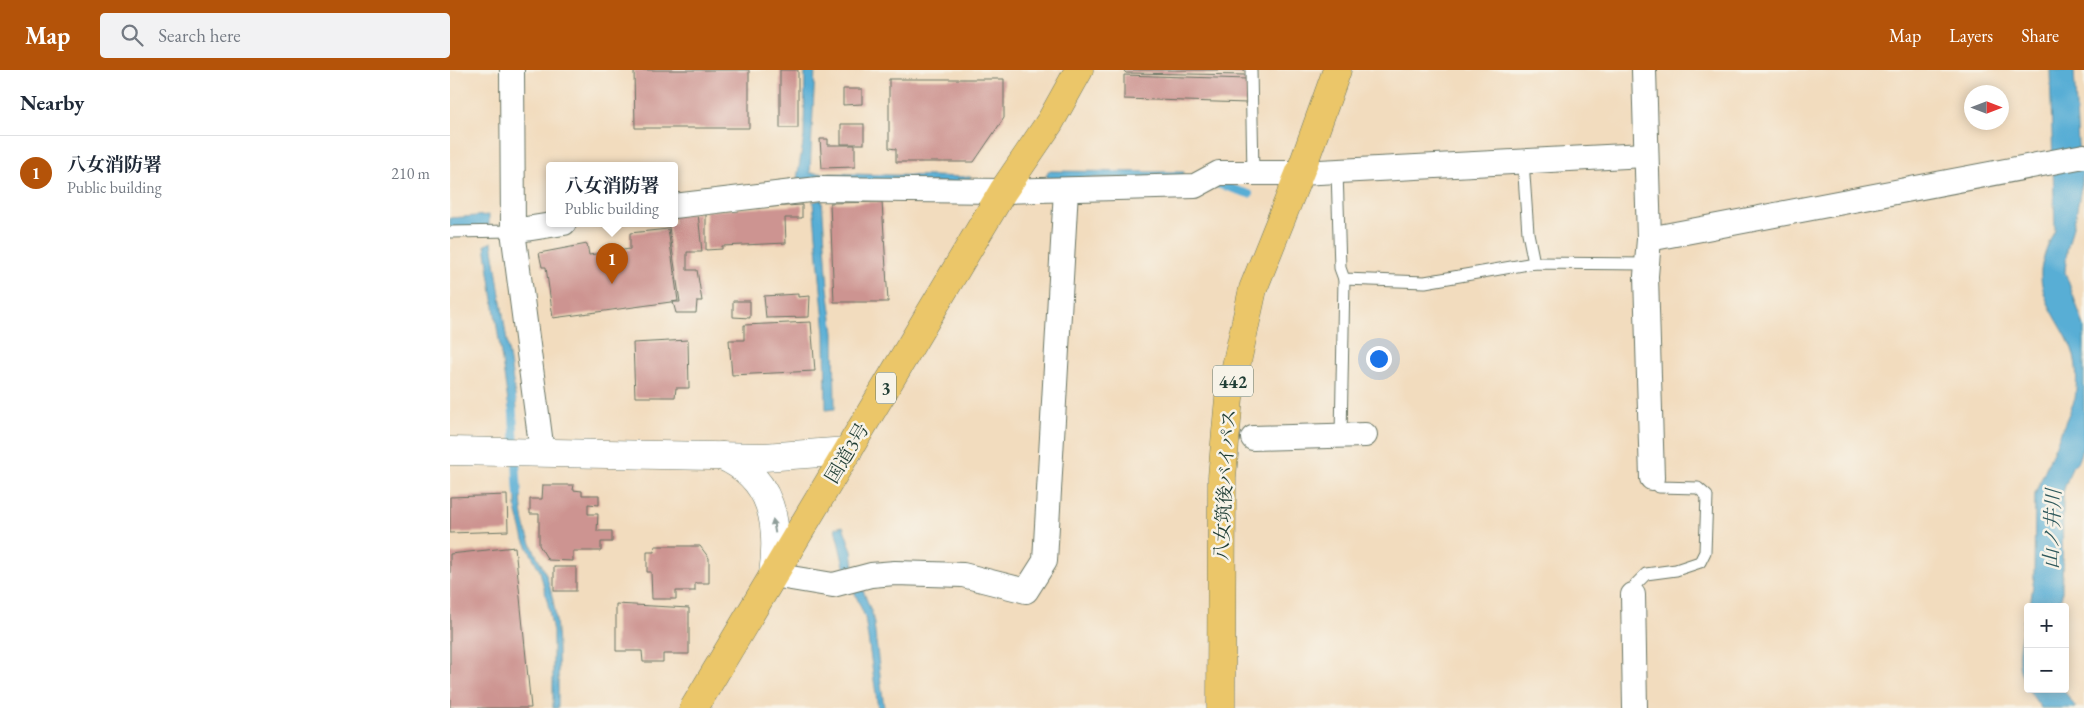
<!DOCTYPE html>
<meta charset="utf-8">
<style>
body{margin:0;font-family:"EB Garamond","Noto Serif JP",serif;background:#f2f2f3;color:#1f2937}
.controls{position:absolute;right:15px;bottom:15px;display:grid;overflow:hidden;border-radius:5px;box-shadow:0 2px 12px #0003}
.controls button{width:45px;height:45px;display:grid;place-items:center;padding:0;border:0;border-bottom:1px solid #e0e1e3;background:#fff;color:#1f2937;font:25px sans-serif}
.compass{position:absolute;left:1514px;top:15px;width:45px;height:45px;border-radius:50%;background:#fff;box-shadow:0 2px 12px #0003;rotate:90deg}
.you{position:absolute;left:928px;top:288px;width:18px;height:18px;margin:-12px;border:4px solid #fff;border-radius:50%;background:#1a73e8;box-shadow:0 0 0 8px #1a73e833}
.badge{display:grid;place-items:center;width:32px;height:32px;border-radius:50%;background:#b45309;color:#fff;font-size:16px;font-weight:700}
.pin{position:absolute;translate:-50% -41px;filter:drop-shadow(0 1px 2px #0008)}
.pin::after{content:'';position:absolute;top:26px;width:18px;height:15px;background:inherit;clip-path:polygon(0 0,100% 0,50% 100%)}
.popup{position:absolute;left:96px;top:92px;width:132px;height:65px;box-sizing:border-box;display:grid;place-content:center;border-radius:5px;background:#fff;filter:drop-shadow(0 1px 4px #0005);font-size:16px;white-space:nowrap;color:#747a83}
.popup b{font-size:19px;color:#1f2937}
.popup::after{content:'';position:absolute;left:50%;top:100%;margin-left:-10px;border:10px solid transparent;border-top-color:#fff}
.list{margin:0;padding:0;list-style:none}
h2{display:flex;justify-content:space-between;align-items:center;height:65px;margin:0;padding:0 20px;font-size:21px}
h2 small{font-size:16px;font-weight:400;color:#747a83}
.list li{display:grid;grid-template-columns:32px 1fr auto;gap:15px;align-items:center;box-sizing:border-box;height:75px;padding:0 20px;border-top:1px solid #e0e1e3}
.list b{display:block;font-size:19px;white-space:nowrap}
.list p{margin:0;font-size:16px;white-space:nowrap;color:#747a83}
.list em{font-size:16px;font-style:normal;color:#747a83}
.icon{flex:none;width:28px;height:28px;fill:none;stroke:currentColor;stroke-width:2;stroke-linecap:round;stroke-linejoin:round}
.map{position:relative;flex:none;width:1634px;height:638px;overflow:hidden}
header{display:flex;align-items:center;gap:30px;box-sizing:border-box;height:70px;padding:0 25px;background:#b45309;color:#fff}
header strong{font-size:24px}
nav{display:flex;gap:28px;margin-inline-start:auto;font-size:18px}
.search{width:350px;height:45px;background:#f2f2f3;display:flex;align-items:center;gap:12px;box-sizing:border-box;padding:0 18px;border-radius:5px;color:#747a83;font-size:19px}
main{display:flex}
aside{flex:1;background:#fff}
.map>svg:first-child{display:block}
</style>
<header>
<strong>Map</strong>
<div class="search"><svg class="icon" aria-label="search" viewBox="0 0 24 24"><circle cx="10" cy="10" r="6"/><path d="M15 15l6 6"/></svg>Search here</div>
<nav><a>Map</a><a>Layers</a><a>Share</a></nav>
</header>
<main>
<aside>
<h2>Nearby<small></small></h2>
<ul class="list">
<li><span class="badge">1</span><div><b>八女消防署</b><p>Public building</p></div><em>210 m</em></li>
</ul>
</aside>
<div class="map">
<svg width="1634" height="638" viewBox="0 0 1634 638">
<rect width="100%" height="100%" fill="#f7f3e8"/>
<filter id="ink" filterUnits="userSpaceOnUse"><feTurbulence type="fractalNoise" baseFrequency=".02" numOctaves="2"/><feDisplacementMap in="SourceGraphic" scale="10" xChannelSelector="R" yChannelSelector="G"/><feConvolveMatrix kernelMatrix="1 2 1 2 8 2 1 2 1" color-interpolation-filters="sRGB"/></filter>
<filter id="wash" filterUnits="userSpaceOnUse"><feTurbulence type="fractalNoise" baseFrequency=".0096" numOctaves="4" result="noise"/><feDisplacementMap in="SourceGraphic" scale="20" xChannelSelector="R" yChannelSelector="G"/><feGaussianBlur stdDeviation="1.12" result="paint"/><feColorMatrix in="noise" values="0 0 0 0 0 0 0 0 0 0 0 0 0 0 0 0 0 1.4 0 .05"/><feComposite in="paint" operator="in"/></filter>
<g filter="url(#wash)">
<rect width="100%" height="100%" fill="#f2dcbe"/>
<g fill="#59aed5" stroke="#3c7684">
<path d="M355,0H365L360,103L521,107L519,113L347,109L354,67Z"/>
<path d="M1600,0H1624L1628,74L1632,95V112L1626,145L1617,180L1615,202L1634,256V374L1628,391L1622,397L1613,422L1612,525L1608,537H1580L1584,507L1585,424L1625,329C1627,312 1628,296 1622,279C1612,253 1589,230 1591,200C1593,186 1599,172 1605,160Z"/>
<path d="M599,101L734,102L733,108H598L596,106Z"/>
<path d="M372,129L378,218L384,263L385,339L376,340L375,263L363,132Z"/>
<path d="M39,145V157L0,158V148Z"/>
<path d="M42,172L67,338L59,339L35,175Z"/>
<path d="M66,414L71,415C71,434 72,453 80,471C84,483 92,493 96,505C111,547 108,594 108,638H103V562L98,534L90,501L74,470L66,438Z"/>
<path d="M393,456L402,481L404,497L423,546L434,638H428L415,547L395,500L385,458Z"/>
<path d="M1578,543V619H1613L1626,638H1591C1570,609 1564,597 1572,561C1573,554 1572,548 1578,543Z"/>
</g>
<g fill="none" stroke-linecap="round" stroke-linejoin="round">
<g stroke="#59aed5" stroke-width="8">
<path d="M764,113L799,124"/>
<path d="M62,329L68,424"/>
</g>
</g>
<g id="blocks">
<g fill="#cd9491">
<path d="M184,0H299V58H185Z"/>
<rect x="330" y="0" width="18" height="58"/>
<path d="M673,0H797V5L676,3Z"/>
<path d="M674,5L797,9V33L674,29Z"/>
<path d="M439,9H554V48L524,92H446V79L439,78Z"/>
<path d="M393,19H412V34L393,35Z"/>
<rect x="391" y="54" width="23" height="20"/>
<path d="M370,69H378V75H405V97L372,98Z"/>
<path d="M432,132L438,232H384L380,133Z"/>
<path d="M352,135V148H335L336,173L272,176V179L256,180V141Z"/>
<path d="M248,143L252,182H237V200H247L252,231H247L246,243H226L223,232H230L219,157H216L217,153H224V145Z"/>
<path d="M218,159L228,231L103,248L96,197H92L89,183L137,174L139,185L180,179V163Z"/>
<path d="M348,224V227L360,226L359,247L316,248L314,226Z"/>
<path d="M283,231H300V248L283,247Z"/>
<path d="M361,252L365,301L282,305L279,270H294V255Z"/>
<path d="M238,270L239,318H226L225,327H185L183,273Z"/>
<path d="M93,415H124L123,420L132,421V425H149V435L138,434V444H148L147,461H162V472H151V481H123V491L98,490L89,475V444H80V429H92Z"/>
<path d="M57,425L58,461L0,463V427Z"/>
<path d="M205,476H250L259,488V513H245V521H226V529H202L201,502H197V482H204Z"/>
<path d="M65,477L81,638H0V484Z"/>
<rect x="104" y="497" width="22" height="24"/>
<path d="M166,534L239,538V584H213V592H193L192,581H166Z"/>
</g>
</g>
</g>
<g filter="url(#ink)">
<use href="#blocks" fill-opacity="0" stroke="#697564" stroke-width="1"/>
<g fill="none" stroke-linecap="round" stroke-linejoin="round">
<defs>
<g id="service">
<path d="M801,0L803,103"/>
<path d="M1073,91L1078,163L1084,193"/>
<path d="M887,101L890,198L894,209L975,212L1084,193L1197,194"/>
<path d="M0,162L63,161"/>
<path d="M891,365L894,209"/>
<path d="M1183,525L1186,514L1196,504L1226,500L1250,492L1255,482L1257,426L1248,418L1209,417L1202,408"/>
</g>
<g id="minor">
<path d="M62,0L63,161L92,382"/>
<path d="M1194,0L1199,169L1196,206L1202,408"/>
<path d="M224,136L368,119L553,121L745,116L769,103H850L1195,85"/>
<path d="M63,161L114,153"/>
<path d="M1199,169L1634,86"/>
<path d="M803,368L915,365"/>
<path d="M323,505L383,515L421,505L445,503L513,505L576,521L595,491L616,120"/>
<path d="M1183,525L1185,638"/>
</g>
<g id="tertiary">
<path d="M0,381L314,387L398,381"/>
<path d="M272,386C323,408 330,454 323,505"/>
</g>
<g id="trunk">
<path d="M244,638L553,121L600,52L629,0"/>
<path d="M771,638L772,407L779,328L803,219L854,92L887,0"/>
</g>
</defs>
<use href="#service" stroke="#697564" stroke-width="13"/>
<use href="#minor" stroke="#697564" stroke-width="26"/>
<use href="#tertiary" stroke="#697564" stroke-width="29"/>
<use href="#trunk" stroke="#697564" stroke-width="29"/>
<use href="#service" stroke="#fff" stroke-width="11"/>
<use href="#minor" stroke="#fff" stroke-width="24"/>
<use href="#tertiary" stroke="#fff" stroke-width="28"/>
<use href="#trunk" stroke="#ebc669" stroke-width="28"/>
</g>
<defs><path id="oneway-solid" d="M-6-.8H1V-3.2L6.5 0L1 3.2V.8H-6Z" transform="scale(1.25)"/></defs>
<use fill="#8f9e9a" href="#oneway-solid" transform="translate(324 456) rotate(-100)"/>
</g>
<g text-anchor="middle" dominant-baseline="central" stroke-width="5" stroke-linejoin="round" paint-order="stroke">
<g fill="#f7f3e8" stroke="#60746a" stroke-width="1">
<rect x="763" y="295.5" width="40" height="31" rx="4"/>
<rect x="426" y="302.5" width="20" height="31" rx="4"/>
</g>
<g font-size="18" font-weight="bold" fill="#1f3d34">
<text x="783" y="311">442</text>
<text x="436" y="318">3</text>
</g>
<g font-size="19" fill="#1f3d34" stroke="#f7f3e8">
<text transform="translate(397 383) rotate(-59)">国道3号</text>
<text transform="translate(775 415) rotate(-87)">八女筑後バイパス</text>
</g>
<g font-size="20" font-style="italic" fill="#2e595c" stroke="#f7f3e8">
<text transform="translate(1602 459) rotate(-88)">山ノ井川</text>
</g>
</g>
</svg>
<div class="controls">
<button>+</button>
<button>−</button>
</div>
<svg class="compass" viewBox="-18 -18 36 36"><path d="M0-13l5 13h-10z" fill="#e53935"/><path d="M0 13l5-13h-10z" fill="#747a83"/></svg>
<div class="you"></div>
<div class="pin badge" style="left:162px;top:214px">1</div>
<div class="popup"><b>八女消防署</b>Public building</div>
</div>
</main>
